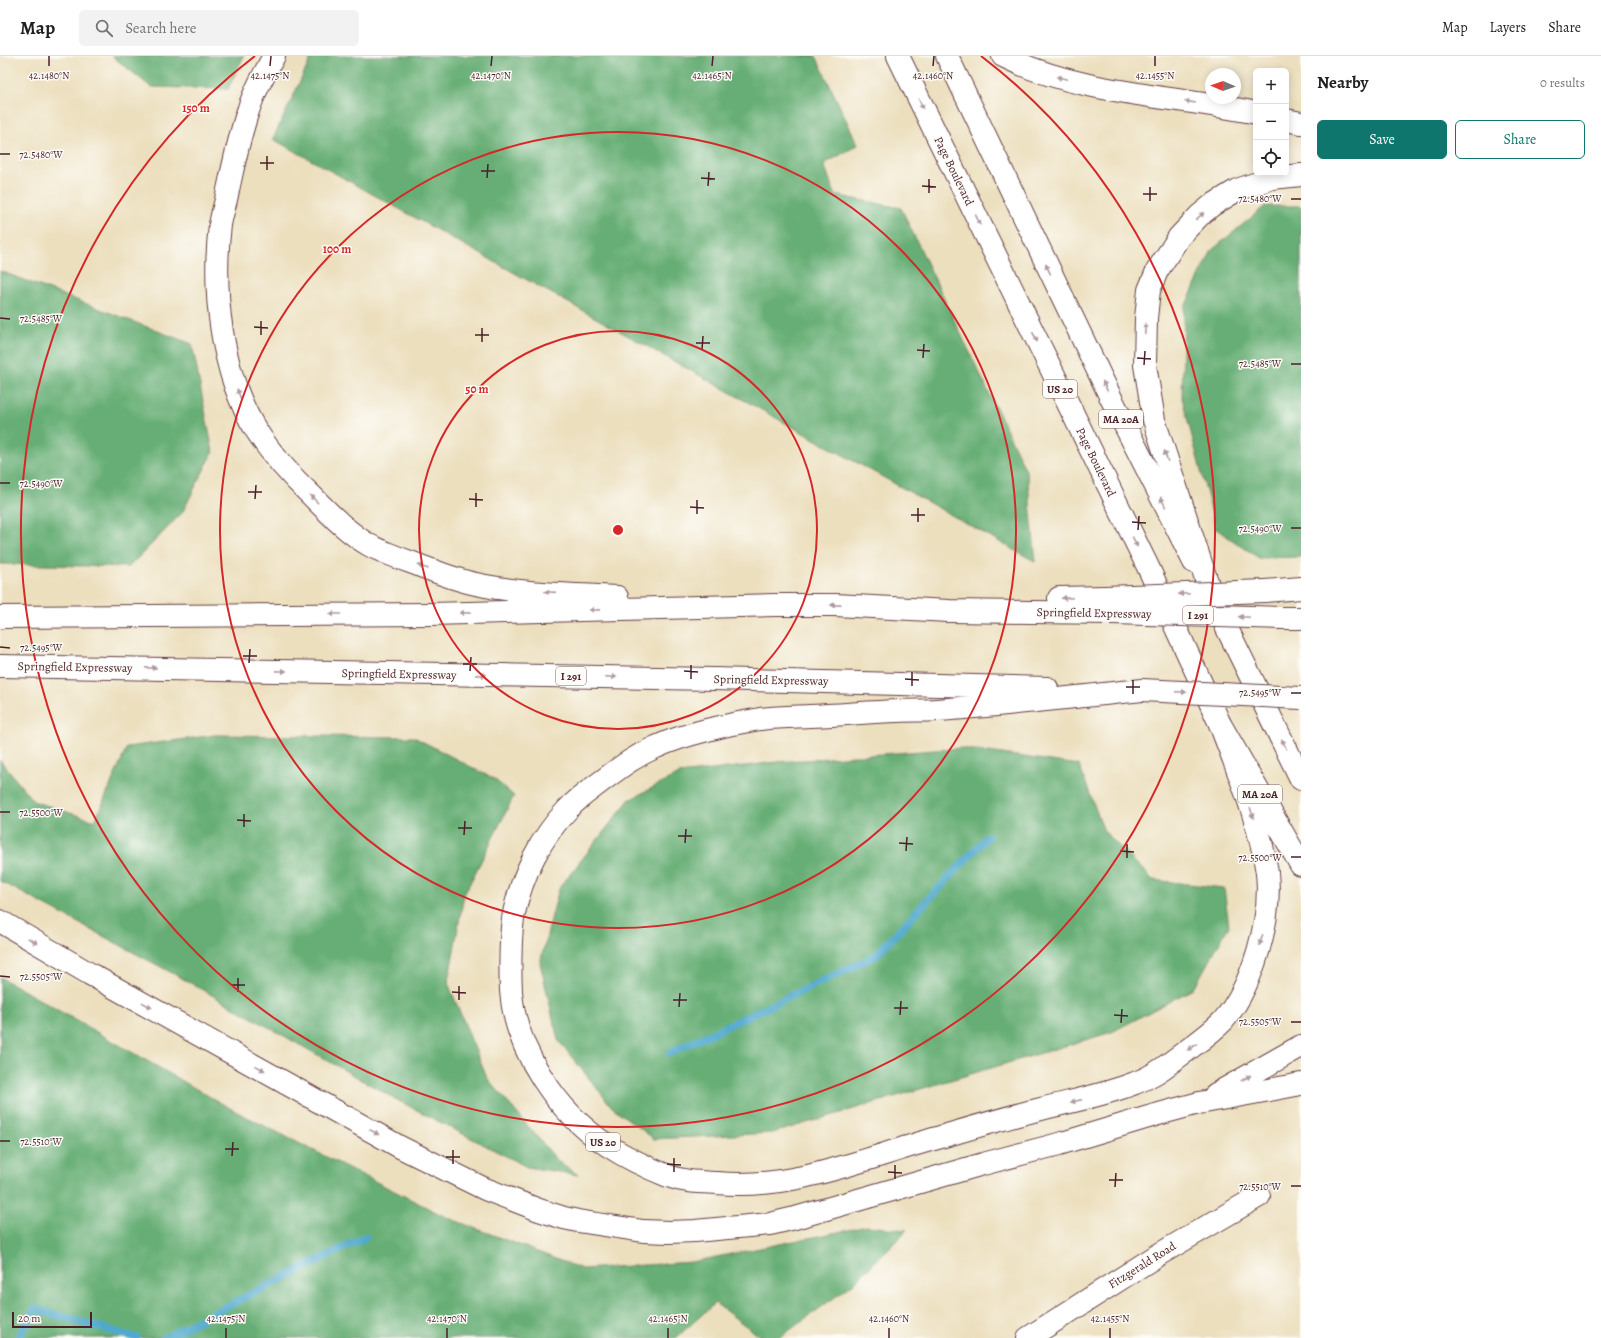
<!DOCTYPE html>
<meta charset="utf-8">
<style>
body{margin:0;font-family:Alegreya,serif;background:#f2f2f2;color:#202124}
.controls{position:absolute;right:12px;top:12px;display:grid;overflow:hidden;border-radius:6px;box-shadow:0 2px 10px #0003}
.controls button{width:36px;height:36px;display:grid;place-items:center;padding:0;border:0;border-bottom:1px solid #e0e0e0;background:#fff;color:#202124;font:20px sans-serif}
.compass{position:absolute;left:1205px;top:12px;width:36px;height:36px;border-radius:50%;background:#fff;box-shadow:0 2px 10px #0003;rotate:272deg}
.scale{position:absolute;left:12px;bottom:10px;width:80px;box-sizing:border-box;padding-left:4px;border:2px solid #4a1f2b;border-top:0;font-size:11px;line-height:14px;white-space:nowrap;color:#4a1f2b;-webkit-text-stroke:3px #fdfcf7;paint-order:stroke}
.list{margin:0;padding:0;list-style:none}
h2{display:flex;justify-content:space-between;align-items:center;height:52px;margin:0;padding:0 16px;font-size:17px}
h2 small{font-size:13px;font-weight:400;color:#757577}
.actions{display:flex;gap:8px;padding:12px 16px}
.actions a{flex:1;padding:9px 0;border:1px solid #0f766e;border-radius:6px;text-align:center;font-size:14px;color:#0f766e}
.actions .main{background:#0f766e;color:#fff}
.icon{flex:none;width:22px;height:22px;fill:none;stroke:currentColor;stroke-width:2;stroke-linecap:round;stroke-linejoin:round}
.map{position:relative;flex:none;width:1301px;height:1282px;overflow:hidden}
header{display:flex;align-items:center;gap:24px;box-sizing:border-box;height:56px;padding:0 20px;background:#fff;border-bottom:1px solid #e0e0e0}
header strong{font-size:19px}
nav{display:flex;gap:22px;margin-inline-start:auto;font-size:14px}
.search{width:280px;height:36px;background:#f2f2f2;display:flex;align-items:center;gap:10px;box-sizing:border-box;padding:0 14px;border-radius:6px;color:#757577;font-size:15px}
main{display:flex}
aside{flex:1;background:#fff}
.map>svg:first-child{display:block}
</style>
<header>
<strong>Map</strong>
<div class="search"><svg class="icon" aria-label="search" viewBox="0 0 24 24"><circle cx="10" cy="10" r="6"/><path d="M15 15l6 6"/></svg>Search here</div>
<nav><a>Map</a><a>Layers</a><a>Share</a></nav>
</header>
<main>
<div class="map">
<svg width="1301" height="1282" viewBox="0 0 1301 1282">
<rect width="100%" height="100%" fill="#fdfcf7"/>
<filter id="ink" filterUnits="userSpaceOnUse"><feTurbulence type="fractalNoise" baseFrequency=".025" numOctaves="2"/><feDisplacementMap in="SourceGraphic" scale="8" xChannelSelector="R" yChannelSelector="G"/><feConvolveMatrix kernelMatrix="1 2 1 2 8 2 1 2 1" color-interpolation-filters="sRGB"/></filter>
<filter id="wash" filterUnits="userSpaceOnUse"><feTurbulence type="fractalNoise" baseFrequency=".012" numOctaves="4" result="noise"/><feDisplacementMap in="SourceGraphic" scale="16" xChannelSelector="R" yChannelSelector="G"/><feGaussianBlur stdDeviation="0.9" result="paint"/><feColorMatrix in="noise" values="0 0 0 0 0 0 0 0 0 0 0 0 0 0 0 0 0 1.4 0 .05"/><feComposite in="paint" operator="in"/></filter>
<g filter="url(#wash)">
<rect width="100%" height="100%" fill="#ecdfbe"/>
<g fill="#66ae74" stroke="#586650">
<path d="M112,0H244L228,33L151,31Z"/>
<path d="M312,0H816L858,89L824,108L835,139L901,152L1027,417L1036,506L273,83Z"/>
<path d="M1265,150H1301V501L1259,502L1216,473L1182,342L1184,253L1212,194Z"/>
<path d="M0,215L192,288L213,396L182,457L129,511L0,508Z"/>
<path d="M215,679L414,681L494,723L514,740L464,839L448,927L487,1022L557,1104L578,1119L527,1111L399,1045L187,925L0,825V704L33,745L95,765L127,691Z"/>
<path d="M961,692L1079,709L1104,775L1153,824L1224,832L1229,870L1193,933L1112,976L773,1077L654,1083L612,1051L558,984L540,907L559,832L629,744L679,718L777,706Z"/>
<path d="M0,921L235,1055L446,1161L582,1213L692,1206L867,1170L907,1174L853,1228L779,1282H762L715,1247L676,1282H0Z"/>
</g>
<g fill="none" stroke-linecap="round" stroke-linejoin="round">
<g stroke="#50a9cd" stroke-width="8">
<path d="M670,997L875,900L988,780"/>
<path d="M18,1282L35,1253L137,1282"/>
<path d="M164,1282L365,1181"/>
</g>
</g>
</g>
<g filter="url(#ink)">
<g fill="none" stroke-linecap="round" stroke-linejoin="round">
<defs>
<path id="minor" d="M1028,1282L1158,1199L1259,1140"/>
<g id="major">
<path d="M898,0L1148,511L1220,668L1301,809"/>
<path d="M947,0L1111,342L1194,506"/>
<path d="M1213,544L1301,723"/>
</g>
<g id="highway">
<path d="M274,0C264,18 254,36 248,55C239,81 234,107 228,134C226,146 222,157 220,169C212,234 221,318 256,374C271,398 290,419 311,439C329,457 347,476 369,489C384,497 402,503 418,509C437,516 456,524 476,528C522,538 570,538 617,541"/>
<path d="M1003,0C1078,38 1174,40 1256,57"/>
<path d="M1286,64L1301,67"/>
<path d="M1265,535L1301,532"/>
<path d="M1059,542L1105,541"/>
<path d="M1213,544L1154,364L1145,309L1146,262L1149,234L1157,215L1179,181L1199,160L1211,150L1237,134L1272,122L1301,119"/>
<path d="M0,561L431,558L775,549H835L949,555L1113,557"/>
<path d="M1283,562H1301"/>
<path d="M0,610L714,623L1047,632"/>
<path d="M1142,634C1074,641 1005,649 937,654C924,655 911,654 898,655C868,656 839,659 809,660C793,661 776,661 760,663C729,668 684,678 656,691C637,699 622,710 606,722C593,732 579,741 568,753C541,781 522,819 514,857C510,877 510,914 511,935C515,994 558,1057 607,1089C625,1101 648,1112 668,1120C684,1126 700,1126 717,1127C790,1134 858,1105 927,1085C965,1074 1003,1062 1041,1053C1072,1045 1105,1039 1135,1027C1155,1020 1168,1008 1185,996C1198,986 1211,977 1223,965C1253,930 1272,863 1267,817C1260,766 1238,716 1220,668"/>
<path d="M0,865L90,918L400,1091L485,1133L539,1154L564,1162L578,1165L643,1175L669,1176L695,1175L770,1168L795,1162L983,1108L1059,1088L1155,1059L1199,1047L1301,1028"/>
<path d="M1216,1038L1301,990"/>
</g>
</defs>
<use href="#minor" stroke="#623c41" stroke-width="24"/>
<use href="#major" stroke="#623c41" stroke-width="24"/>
<use href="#highway" stroke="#623c41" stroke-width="24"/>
<use href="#minor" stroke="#fff" stroke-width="22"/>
<use href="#major" stroke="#fff" stroke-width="22"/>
<use href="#highway" stroke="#fff" stroke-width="22"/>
<defs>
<g id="highway-bridge">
<path d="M1105,541L1265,535"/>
<path d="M1113,557L1283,562"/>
<path d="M1142,634L1301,642"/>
</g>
</defs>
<use href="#highway-bridge" stroke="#623c41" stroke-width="24" stroke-linecap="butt"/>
<use href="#highway-bridge" stroke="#fff" stroke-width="22"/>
</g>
<defs><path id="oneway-solid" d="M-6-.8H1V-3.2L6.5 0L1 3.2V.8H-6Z"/></defs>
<g fill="#ae9aa0">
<use href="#oneway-solid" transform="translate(1062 22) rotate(-167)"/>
<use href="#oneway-solid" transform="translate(1190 46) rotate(-171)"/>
<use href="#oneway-solid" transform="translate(921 48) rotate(64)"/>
<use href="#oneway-solid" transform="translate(1200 160) rotate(-42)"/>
<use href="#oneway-solid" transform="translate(978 164) rotate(64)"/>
<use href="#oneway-solid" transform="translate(1048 213) rotate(-116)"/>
<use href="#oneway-solid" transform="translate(1145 273) rotate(-88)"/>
<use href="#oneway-solid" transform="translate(1035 281) rotate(64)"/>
<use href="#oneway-solid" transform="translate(1105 330) rotate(-116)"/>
<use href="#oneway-solid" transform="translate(239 338) rotate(-110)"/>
<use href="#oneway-solid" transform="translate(1166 400) rotate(-108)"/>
<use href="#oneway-solid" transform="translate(314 443) rotate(-135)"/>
<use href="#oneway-solid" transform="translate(1163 446) rotate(-117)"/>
<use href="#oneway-solid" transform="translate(1135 486) rotate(64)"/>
<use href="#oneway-solid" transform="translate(423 511) rotate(-160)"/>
<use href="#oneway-solid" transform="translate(550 536) rotate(-176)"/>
<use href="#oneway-solid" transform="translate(1184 538) rotate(178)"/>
<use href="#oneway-solid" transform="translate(1067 542) rotate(178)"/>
<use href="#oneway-solid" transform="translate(836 549) rotate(-179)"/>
<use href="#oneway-solid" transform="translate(595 554) rotate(179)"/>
<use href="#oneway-solid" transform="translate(465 557) rotate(179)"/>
<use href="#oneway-solid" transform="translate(335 558) rotate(180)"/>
<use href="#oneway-solid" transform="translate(1244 561) rotate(-178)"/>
<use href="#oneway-solid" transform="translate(151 612) rotate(1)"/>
<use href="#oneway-solid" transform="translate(281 615) rotate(1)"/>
<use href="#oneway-solid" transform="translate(481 619) rotate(1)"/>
<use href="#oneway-solid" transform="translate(611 621) rotate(1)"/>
<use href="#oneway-solid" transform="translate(1181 636) rotate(3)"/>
<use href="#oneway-solid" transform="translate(1284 688) rotate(-116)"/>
<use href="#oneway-solid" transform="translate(1252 757) rotate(71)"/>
<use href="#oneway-solid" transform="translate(1261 884) rotate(108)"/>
<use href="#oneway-solid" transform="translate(33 885) rotate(30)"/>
<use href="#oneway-solid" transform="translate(147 949) rotate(29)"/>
<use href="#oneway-solid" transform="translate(1192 991) rotate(146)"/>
<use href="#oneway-solid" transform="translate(260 1012) rotate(29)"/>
<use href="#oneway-solid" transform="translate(1246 1022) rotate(-30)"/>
<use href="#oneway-solid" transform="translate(1076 1045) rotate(167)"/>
<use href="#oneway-solid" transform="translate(374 1076) rotate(29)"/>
</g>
</g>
<path fill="none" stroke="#4a1f2b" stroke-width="1.5" d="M49,10V0M270,10L271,0M491,10L492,0M712,10L713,0M933,10L934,0M1155,10V0M0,98H10M260,107H274M267,114V100M481,115H495M487,122L488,108M701,122L715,123M708,130L709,116M922,130L936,131M929,137V123M1143,138H1157M1291,143H1301M1150,145V131M0,262L10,263M254,271L268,272M261,279V265M475,279H489M482,286V272M696,287H710M702,294L703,280M917,294L930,295M923,302L924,288M1137,302L1151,303M1291,308H1301M1144,309L1145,295M0,427H10M248,436H262M255,443L256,429M469,443L483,444M476,451V437M690,451L704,452M697,458V444M911,459H925M918,466V452M1132,466L1146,467M1291,472H1301M1138,474L1139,460M0,591L10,592M243,600H257M249,607L250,593M463,608H477M470,615L471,601M684,615L698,616M691,623V609M905,623L919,624M912,630V616M1126,631H1140M1291,637H1301M1133,638V624M0,756H10M237,764L251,765M244,771V758M458,772H472M464,779L465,765M678,780H692M685,787L686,773M899,787L913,788M906,795L907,781M1120,795L1134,796M1291,801H1301M1127,802V788M0,920L10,921M231,929H245M238,936V922M452,936L466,937M459,944V930M673,944H687M679,951L680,937M894,952H908M900,959L901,945M1114,959L1128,960M1291,966H1301M1121,967L1122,953M0,1085H10M225,1093H239M232,1100L233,1086M446,1101H460M453,1108V1094M667,1108L681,1109M674,1116V1102M888,1116L902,1117M895,1123V1109M1109,1124H1123M1291,1130H1301M1115,1131L1116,1117M226,1282V1272M447,1282V1272M668,1282V1272M889,1282V1272M1110,1282V1272"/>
<g fill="none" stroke="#d62828" stroke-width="2">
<circle cx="618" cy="474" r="199"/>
<circle cx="618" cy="474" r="398"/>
<path d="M981 0A597 597 0 1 1 255 0"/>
</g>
<g text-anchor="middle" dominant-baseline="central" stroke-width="3" stroke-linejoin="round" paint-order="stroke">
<g fill="#fdfcf7" stroke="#806168" stroke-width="1">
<rect x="1043" y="324" width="34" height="18" rx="3"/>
<rect x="1099" y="354" width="44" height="18" rx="3"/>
<rect x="1183" y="550" width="30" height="18" rx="3"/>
<rect x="556" y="611" width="30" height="18" rx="3"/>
<rect x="1238" y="729" width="44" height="18" rx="3"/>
<rect x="586" y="1077" width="34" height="18" rx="3"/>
</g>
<g font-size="11" font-weight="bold" fill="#4a1f2b">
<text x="1060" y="333">US 20</text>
<text x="1121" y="363">MA 20A</text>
<text x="1198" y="559">I 291</text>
<text x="571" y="620">I 291</text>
<text x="1260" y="738">MA 20A</text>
<text x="603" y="1086">US 20</text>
</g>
<g font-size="12" fill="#4a1f2b" stroke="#fdfcf7">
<text transform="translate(954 115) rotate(64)">Page Boulevard</text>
<text transform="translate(1096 406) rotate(64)">Page Boulevard</text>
<text transform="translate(1094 557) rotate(1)">Springfield Expressway</text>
<text transform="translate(75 611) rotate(1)">Springfield Expressway</text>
<text transform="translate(399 618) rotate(1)">Springfield Expressway</text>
<text transform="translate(771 624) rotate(1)">Springfield Expressway</text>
<text transform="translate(1142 1209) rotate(-32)">Fitzgerald Road</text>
</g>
</g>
<g font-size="10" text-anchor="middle" fill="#4a1f2b" stroke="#fdfcf7" stroke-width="3" stroke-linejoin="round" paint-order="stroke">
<text x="49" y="23">42.1480°N</text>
<text x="270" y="23">42.1475°N</text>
<text x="491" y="23">42.1470°N</text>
<text x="712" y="23">42.1465°N</text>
<text x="933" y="23">42.1460°N</text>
<text x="1155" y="23">42.1455°N</text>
<text x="41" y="102">72.5480°W</text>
<text x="1260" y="146">72.5480°W</text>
<text x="41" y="266">72.5485°W</text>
<text x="1260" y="311">72.5485°W</text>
<text x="41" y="431">72.5490°W</text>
<text x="1260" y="476">72.5490°W</text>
<text x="41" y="595">72.5495°W</text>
<text x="1260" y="640">72.5495°W</text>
<text x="41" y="760">72.5500°W</text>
<text x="1260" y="805">72.5500°W</text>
<text x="41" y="924">72.5505°W</text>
<text x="1260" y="969">72.5505°W</text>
<text x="41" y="1089">72.5510°W</text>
<text x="1260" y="1134">72.5510°W</text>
<text x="226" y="1266">42.1475°N</text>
<text x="447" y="1266">42.1470°N</text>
<text x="668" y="1266">42.1465°N</text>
<text x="889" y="1266">42.1460°N</text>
<text x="1110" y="1266">42.1455°N</text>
</g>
<circle cx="618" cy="474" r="6" fill="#d62828" stroke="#fdfcf7" stroke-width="2"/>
<g font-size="12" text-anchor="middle" font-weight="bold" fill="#d62828" stroke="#fdfcf7" stroke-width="3" stroke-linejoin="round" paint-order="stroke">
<text x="196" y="56">150 m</text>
<text x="337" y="197">100 m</text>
<text x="477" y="337">50 m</text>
</g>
</svg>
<div class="controls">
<button>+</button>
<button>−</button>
<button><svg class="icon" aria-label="locate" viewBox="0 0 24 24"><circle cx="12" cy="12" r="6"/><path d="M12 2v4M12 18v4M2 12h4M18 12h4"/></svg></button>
</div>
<svg class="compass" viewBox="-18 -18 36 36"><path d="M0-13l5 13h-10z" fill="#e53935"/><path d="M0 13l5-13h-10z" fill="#757577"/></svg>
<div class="scale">20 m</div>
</div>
<aside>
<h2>Nearby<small>0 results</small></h2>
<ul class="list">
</ul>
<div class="actions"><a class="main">Save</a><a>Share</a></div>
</aside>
</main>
